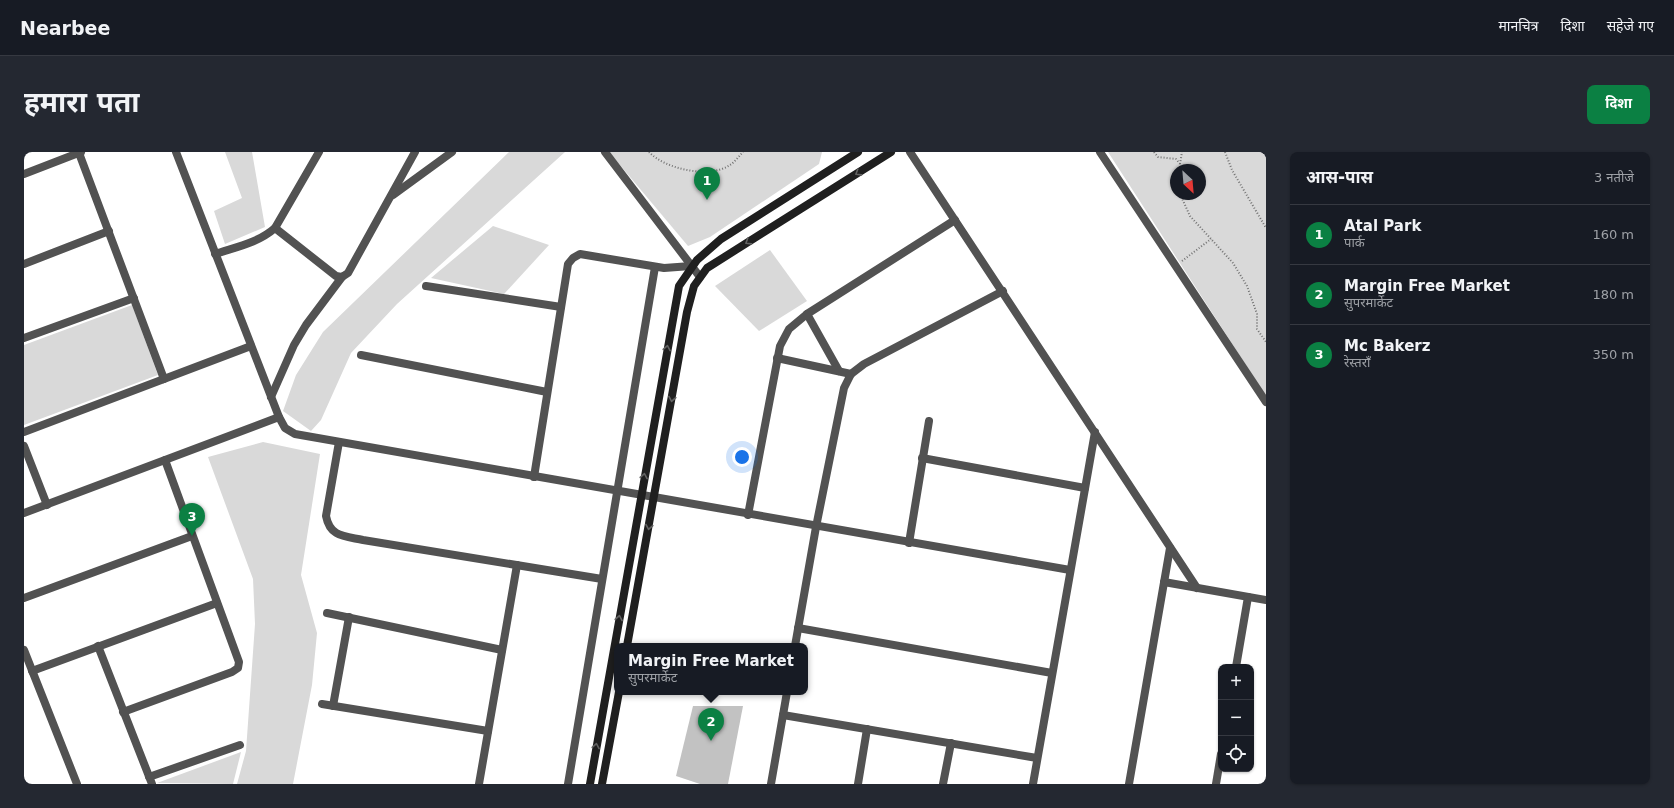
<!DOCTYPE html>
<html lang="hi">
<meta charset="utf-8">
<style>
body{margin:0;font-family:"DejaVu Sans","Noto Sans Devanagari",sans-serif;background:#242831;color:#f1f3f6}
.controls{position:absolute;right:12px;bottom:12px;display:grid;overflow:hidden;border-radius:8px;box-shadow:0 1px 3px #0004}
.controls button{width:36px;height:36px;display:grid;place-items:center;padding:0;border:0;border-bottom:1px solid #363941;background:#171b24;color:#f1f3f6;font:20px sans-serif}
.compass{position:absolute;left:1146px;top:12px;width:36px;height:36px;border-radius:50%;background:#171b24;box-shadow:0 1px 3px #0004;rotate:154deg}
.you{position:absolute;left:718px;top:305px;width:14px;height:14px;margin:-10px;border:3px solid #fff;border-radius:50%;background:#1a73e8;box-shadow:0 0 0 6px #1a73e833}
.badge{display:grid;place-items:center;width:26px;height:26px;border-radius:50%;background:#0b8043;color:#fff;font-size:13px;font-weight:700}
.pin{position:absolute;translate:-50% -33px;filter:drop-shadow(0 1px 2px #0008)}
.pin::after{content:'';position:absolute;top:21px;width:14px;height:12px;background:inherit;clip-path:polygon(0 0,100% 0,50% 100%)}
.popup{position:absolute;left:590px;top:491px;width:194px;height:52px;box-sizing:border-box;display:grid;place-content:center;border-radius:8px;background:#171b24;filter:drop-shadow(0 1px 3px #0005);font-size:13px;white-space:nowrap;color:#9ea1a6}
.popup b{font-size:15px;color:#f1f3f6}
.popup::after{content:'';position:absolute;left:50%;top:100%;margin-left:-8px;border:8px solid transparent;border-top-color:#171b24}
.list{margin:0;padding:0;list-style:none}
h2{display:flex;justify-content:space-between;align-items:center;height:52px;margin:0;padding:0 16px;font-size:17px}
h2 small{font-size:13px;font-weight:400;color:#9ea1a6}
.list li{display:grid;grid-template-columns:26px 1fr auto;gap:12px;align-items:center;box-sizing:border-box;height:60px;padding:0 16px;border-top:1px solid #363941}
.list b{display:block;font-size:15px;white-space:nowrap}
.list p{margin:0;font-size:13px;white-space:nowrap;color:#9ea1a6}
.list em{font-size:13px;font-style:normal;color:#9ea1a6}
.icon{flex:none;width:22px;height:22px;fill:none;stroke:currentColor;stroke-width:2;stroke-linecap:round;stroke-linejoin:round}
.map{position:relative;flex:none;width:1242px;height:632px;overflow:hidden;border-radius:8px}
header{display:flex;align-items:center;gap:24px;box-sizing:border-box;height:56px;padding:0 20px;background:#171b24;border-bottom:1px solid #363941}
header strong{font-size:19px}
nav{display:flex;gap:22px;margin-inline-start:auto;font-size:14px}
.intro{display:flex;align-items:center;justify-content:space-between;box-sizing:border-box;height:96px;padding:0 24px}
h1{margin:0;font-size:28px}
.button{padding:10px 18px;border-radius:8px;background:#0b8043;color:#fff;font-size:14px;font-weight:700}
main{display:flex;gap:24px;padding:0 24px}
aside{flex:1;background:#171b24;border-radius:8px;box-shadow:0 1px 3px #0004}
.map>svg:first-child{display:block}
</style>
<header>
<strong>Nearbee</strong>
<nav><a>मानचित्र</a><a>दिशा</a><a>सहेजे गए</a></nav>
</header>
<div class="intro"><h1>हमारा पता</h1><a class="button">दिशा</a></div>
<main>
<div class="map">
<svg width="1242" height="632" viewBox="0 0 1242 632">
<rect width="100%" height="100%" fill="#fff"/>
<g fill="#d9d9d9" fill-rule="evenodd">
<path d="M201,0H228L241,75L201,92L190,59L218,46Z"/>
<path d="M485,0H541L373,152L327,201L297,268L287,279L259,259L272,223L299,180Z"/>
<path d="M585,0H798L795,12L686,85L664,94Z"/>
<path d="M1084,0H1242V244ZM1152,18H1176V42H1152Z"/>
<path d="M469,74L525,93L480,142L407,126Z"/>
<path d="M746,98L783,149L735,179L691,134Z"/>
<path d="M108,153L134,223L0,273V193Z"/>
<path d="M239,290L296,302L277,423L293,481L288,533L269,632H213L222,599L231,472L229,427L184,305Z"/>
<path d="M217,600L209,632L133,631Z"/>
</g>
<path fill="#c2c2c2" d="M669,554H719L704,632H676L652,624Z"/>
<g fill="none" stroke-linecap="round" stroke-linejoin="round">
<g stroke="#747474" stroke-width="2" stroke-dasharray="1 2" stroke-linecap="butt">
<path d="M625,0C641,17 685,27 706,13C711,10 715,4 719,0"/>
<path d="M1130,0L1134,5L1152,7L1156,12V18"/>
<path d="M1201,0L1208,18L1242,76"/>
<path d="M1156,12L1158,0"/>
<path d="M1156,42L1166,64L1209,111L1223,134L1233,162V177L1242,190"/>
<path d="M1158,109L1187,87"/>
</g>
<g stroke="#525252" stroke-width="8">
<path d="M152,0L255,265L261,276L271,282L1046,418"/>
<path d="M581,0L676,125"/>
<path d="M886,0L1173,436"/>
<path d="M1076,0L1242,250"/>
<path d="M55,1L140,227"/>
<path d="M0,22L57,0"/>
<path d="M369,43L428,0"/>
<path d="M251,76L312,124L318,125L324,121L391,0"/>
<path d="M191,102C212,95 234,91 251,76L295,0"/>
<path d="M0,112L85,79"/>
<path d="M402,134L537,155"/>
<path d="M783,162L815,219"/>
<path d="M0,186L110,146"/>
<path d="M337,203L523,240"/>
<path d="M753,206L827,222"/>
<path d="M247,245L270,193L282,173L318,125"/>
<path d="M0,280L227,194"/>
<path d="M315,290L302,364C306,385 320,384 339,388L578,427"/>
<path d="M0,294L23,353"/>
<path d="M898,306L1061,336"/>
<path d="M510,325L544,112L549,106L556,102L640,116L667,114"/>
<path d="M0,361L255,265"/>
<path d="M724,363L756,194L765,177L783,162L931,68"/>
<path d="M885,391L905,269"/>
<path d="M1140,430L1242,448"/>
<path d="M0,446L168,384"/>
<path d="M303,461L478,498"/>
<path d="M774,476L1028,521"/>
<path d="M74,494L128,632"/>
<path d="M771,494L792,375L820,236L827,222L840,212L979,139"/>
<path d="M0,498L53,632"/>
<path d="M1212,515L1224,445"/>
<path d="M8,519L193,451"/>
<path d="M298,552L464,579"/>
<path d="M309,554L325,465"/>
<path d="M99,560L208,520L214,516L215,510L141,308"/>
<path d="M759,563L1013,606"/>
<path d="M125,625L216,593"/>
<path d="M455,632L493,413"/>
<path d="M544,632L631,115"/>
<path d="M747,632L763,540"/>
<path d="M834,632L843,577"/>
<path d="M919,632L927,591"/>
<path d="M1009,632L1071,280"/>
<path d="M1105,632L1146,396"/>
<path d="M1192,632L1197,602"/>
</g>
<g stroke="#1f1f1f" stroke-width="8">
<path d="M603,494L663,160L670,134L683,116L867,0"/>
<path d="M566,632L655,134L673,108L697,87L834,0"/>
<path d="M578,632L595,540"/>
</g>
</g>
<defs><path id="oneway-chevron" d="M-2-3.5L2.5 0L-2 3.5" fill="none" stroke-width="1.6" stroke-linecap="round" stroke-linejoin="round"/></defs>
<g stroke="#626262">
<use href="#oneway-chevron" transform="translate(834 21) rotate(148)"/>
<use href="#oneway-chevron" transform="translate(724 90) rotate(148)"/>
<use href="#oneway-chevron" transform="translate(643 196) rotate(-80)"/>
<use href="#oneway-chevron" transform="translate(648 247) rotate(100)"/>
<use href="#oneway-chevron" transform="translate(620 324) rotate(-80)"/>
<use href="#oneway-chevron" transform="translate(625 375) rotate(100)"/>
<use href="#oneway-chevron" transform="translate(595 466) rotate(-80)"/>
<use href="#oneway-chevron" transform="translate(572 594) rotate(-80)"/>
</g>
</svg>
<div class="controls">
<button>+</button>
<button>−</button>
<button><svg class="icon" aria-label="locate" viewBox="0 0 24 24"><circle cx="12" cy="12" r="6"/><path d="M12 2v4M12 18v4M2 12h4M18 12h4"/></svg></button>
</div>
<svg class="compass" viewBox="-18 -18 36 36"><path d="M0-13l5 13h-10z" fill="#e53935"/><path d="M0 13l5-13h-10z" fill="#9ea1a6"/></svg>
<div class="you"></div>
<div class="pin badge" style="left:683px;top:48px">1</div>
<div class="pin badge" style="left:687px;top:589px">2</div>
<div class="popup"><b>Margin Free Market</b>सुपरमार्केट</div>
<div class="pin badge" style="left:168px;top:384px">3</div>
</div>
<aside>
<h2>आस-पास<small>3 नतीजे</small></h2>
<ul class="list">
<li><span class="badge">1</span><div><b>Atal Park</b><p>पार्क</p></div><em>160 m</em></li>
<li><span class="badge">2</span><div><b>Margin Free Market</b><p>सुपरमार्केट</p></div><em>180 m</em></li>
<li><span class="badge">3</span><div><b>Mc Bakerz</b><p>रेस्तराँ</p></div><em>350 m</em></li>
</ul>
</aside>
</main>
